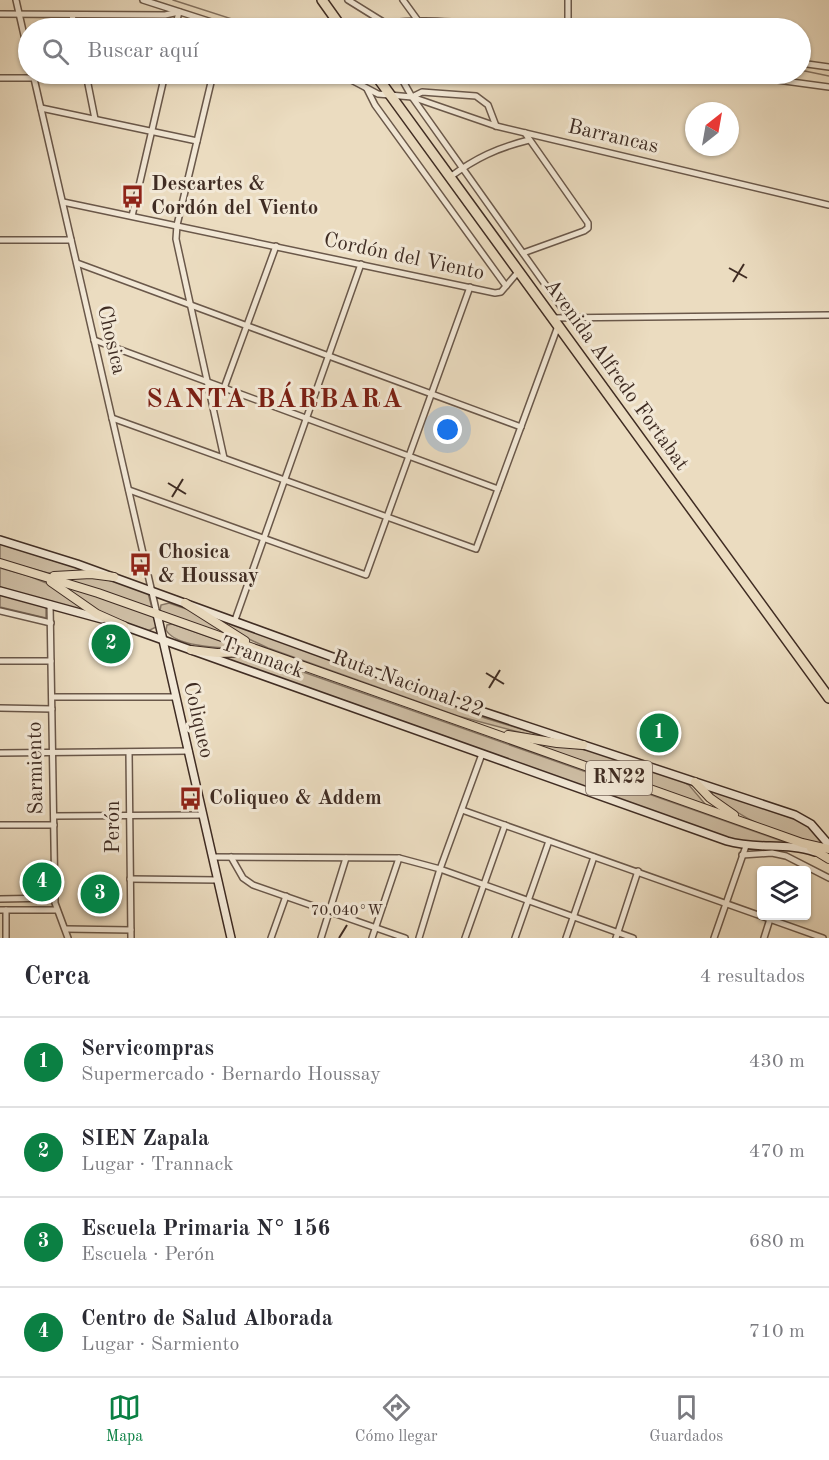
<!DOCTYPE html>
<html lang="es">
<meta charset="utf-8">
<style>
body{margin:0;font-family:"Old Standard TT",serif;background:#f7f7f7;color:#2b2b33}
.controls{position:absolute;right:18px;bottom:18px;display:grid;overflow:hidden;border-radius:6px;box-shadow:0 2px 4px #0004}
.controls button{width:54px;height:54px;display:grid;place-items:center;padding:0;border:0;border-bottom:2px solid #e1e1e2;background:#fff;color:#2b2b33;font:30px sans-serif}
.compass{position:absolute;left:685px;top:102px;width:54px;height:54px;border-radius:50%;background:#fff;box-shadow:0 2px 4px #0004;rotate:31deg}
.you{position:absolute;left:448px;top:430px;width:21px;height:21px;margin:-15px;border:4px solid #fff;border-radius:50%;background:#1a73e8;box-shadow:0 0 0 9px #1a73e833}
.badge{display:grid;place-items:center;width:39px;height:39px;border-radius:50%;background:#0b8043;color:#fff;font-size:20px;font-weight:700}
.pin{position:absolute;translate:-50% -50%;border:3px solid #fff;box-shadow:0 2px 6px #0006}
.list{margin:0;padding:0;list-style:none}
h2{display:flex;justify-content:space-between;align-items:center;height:78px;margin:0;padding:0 24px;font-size:26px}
h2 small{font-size:20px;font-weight:400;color:#7c7c81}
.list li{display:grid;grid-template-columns:39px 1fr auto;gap:18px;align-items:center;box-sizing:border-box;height:90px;padding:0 24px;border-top:2px solid #e1e1e2}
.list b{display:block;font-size:22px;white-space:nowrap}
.list p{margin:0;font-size:20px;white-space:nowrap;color:#7c7c81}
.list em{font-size:20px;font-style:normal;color:#7c7c81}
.icon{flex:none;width:33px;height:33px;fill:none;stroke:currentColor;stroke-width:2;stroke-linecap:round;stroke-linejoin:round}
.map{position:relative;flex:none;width:829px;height:938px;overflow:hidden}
.search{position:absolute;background:#fff;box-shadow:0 2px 4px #0004;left:18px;right:18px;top:18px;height:66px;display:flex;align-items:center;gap:15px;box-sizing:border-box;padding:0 21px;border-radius:33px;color:#7c7c81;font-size:22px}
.sheet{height:438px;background:#fff}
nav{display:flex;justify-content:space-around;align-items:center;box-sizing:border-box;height:84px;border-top:2px solid #e1e1e2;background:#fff;font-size:16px;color:#7c7c81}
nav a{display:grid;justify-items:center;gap:3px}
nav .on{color:#0b8043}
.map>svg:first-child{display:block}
</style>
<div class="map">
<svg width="829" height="938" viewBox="0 0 829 938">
<rect width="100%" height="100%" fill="#ebdcc0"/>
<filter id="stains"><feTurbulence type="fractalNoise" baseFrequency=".00333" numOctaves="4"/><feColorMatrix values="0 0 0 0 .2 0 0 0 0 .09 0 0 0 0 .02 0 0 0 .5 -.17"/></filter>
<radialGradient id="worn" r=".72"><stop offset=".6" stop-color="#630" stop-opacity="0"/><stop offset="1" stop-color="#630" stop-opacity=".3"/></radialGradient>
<g fill="#cebea5" stroke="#867564" stroke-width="1.5">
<path d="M0,544L91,572L48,573L0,560Z"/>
<path d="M0,568L29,576L56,587L93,615L0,587Z"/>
<path d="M89,576L107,578L148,593L152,608L61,578Z"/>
<path d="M58,583L150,615L155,618L156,627L148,631L102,614Z"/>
<path d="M0,595L46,607V618L0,607Z"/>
<path d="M169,603L198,613L236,639L160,611L161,605Z"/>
<path d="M212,616L485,718L560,741L549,740L458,716L268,648L236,633Z"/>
<path d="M172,624L245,649C226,648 176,648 166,630L167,625Z"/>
<path d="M245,656L272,661L793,845L734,841L221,658Z"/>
<path d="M523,740L592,751L682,781L689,785L706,805Z"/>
<path d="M704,788L798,820L807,824L826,845C781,837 738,818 704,788Z"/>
</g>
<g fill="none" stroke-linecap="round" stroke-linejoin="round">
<g stroke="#837261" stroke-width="1.5">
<path d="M173,0L260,28"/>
<path d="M800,70L829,76"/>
</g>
<defs>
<g id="street">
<path d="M16,0L28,53"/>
<path d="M143,0L230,28"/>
<path d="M348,0L385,23"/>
<path d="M403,0L419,22"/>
<path d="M568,0V28"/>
<path d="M0,14L165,15L179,12"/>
<path d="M72,15L75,28"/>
<path d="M175,28L179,12"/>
<path d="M364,28C412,14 475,25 525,28"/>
<path d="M800,63L829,67"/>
<path d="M33,74L157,614"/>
<path d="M86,74L95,119"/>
<path d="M213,74L177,225L176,239L224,458"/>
<path d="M340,74L378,94L412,97L496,126L829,205"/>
<path d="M399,74L412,97L569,318"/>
<path d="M733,74L829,87"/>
<path d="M0,78H34"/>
<path d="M367,89L375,105L506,286"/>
<path d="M412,97L422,92L476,96L488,105L496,126"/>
<path d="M41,108L197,141"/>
<path d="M450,177C476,158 497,148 529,140"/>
<path d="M63,202L495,293L501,292L518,272"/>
<path d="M132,216L165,74"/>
<path d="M0,240H71"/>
<path d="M523,253L584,231L588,228V223L525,133"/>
<path d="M77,263L521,427"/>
<path d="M552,318L829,315"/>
<path d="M94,340L498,489"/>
<path d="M224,388L276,246"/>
<path d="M112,418L476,549L558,326"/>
<path d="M129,490L366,575L470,287"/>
<path d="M50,604L55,903L68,938"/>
<path d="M0,611L51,623"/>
<path d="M235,620L361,264"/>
<path d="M0,661H51"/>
<path d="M52,697H176"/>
<path d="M0,708L52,709"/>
<path d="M129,752L131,938"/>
<path d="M0,753L189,751"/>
<path d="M462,810L823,938"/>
<path d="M54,816L203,815"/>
<path d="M0,825H54"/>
<path d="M742,855L772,853L786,856L829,878"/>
<path d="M213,857L399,858L440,869L633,938"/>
<path d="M231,857L243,878L253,885L405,938"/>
<path d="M130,879L218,880"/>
<path d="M0,899L55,898"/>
<path d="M0,910H56"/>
<path d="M66,929L131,930"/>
<path d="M6,938V910"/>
<path d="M271,938L286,896"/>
<path d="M321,938L346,858"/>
<path d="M372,938L399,858"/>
<path d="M419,938L440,869L482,754"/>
<path d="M465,938L505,825"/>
<path d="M515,938L549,841"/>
<path d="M566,938L594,857"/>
<path d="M616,938L638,871"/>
<path d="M714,938L746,846"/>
<path d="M764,938L770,919"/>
</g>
<g id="secondary">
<path d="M0,540L77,564L481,711L795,815L811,824L829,845"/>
<path d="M0,591L102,619"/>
<path d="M157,614L231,938"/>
<path d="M121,625L727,841C756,850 787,842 815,852"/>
</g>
<g id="primary">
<path d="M0,563L98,593L802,843L829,849"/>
<path d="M54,576L91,574L114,577"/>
<path d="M51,582L97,614L124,626"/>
<path d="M185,603L245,641"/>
<path d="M191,650L217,653L258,652"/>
<path d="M508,735L557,743L583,745"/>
<path d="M695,782L710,798L734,815"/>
<path d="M811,848L829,859"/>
</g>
<g id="highway">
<path d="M322,0L342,28"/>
<path d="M375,74L829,698"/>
</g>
</defs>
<use href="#street" stroke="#6a584a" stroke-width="8"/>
<use href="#secondary" stroke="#3f2c23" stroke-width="10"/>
<use href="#primary" stroke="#3f2c23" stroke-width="10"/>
<use href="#highway" stroke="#3f2c23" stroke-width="12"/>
<use href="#street" stroke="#f2e8d6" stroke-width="5"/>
<use href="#secondary" stroke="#f2e8d6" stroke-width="7"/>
<use href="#primary" stroke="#ebdcc0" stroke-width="8"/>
<use href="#highway" stroke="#ebdcc0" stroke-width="9"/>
</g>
<path fill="none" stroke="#3f2c23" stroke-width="2" d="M729,268L747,278M733,282L744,264M168,483L186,494M172,497L183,479M486,673L504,684M489,688L500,670M339,938L347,925"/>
<defs>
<symbol id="bus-bare" viewBox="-9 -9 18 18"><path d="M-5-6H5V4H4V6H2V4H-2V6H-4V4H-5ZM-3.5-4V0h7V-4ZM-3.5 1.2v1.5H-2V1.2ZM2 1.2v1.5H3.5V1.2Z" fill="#8f2418" stroke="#f2e8d6" stroke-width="2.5" paint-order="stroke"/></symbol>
</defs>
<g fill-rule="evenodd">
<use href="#bus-bare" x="116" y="180" width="33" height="33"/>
<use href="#bus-bare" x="124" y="548" width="33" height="33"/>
<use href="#bus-bare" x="174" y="782" width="33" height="33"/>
</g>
<g text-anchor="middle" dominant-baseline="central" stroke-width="6" stroke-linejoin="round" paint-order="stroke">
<rect fill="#f2e8d6" stroke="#756459" stroke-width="1.5" x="586" y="761" width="66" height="34" rx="4.5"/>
<g font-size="20" font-weight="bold" fill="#3f2c23">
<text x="619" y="778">RN22</text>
</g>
<g font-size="21" fill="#3f2c23" stroke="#f2e8d6">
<text transform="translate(613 137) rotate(13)">Barrancas</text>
<text transform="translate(404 257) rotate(12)">Cordón del Viento</text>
<text transform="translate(111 340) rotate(77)">Chosica</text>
<text transform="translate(616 375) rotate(54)">Avenida Alfredo Fortabat</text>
<text transform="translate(262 658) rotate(20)">Trannack</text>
<text transform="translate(408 684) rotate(20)">Ruta Nacional 22</text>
<text transform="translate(198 720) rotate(77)">Coliqueo</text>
<text transform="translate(36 768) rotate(-91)">Sarmiento</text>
<text transform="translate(113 827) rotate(-90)">Perón</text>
</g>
<g font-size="21" font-weight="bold" fill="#3f2c23" stroke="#f2e8d6" text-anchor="start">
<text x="151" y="184">Descartes &amp;<tspan x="151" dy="24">Cordón del Viento</tspan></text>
<text x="158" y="552">Chosica<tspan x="158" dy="24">&amp; Houssay</tspan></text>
<text x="209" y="798">Coliqueo &amp; Addem</text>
</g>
<g font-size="27" font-weight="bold" letter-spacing="1.5" fill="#7a1f14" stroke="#f2e8d6">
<text x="275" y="399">SANTA BÁRBARA</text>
</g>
</g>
<g font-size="15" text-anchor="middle" fill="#3f2c23" stroke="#f2e8d6" stroke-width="6" stroke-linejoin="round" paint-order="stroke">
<text x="347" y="915">70.040°W</text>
</g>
<rect width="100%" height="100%" filter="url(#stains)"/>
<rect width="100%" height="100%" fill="url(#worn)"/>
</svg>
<div class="controls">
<button><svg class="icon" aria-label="layers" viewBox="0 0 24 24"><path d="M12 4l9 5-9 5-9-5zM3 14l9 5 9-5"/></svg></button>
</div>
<svg class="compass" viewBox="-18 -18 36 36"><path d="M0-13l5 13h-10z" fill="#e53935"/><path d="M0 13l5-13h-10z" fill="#7c7c81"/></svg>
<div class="you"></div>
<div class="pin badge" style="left:659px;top:733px">1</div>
<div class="pin badge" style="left:111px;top:644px">2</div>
<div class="pin badge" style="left:100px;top:894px">3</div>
<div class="pin badge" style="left:42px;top:882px">4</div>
<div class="search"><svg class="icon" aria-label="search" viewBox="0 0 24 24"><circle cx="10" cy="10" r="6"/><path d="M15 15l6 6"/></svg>Buscar aquí</div>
</div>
<section class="sheet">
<h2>Cerca<small>4 resultados</small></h2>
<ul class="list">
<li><span class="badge">1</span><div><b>Servicompras</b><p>Supermercado · Bernardo Houssay</p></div><em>430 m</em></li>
<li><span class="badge">2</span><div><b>SIEN Zapala</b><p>Lugar · Trannack</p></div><em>470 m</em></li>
<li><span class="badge">3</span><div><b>Escuela Primaria N° 156</b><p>Escuela · Perón</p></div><em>680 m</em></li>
<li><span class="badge">4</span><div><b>Centro de Salud Alborada</b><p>Lugar · Sarmiento</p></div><em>710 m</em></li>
</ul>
</section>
<nav>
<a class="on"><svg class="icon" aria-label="map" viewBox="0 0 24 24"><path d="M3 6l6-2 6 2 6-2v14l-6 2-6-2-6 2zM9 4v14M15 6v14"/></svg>Mapa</a>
<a><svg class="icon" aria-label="directions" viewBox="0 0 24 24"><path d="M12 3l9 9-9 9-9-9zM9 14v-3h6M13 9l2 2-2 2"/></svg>Cómo llegar</a>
<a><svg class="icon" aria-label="saved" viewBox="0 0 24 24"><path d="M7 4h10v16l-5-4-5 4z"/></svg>Guardados</a>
</nav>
